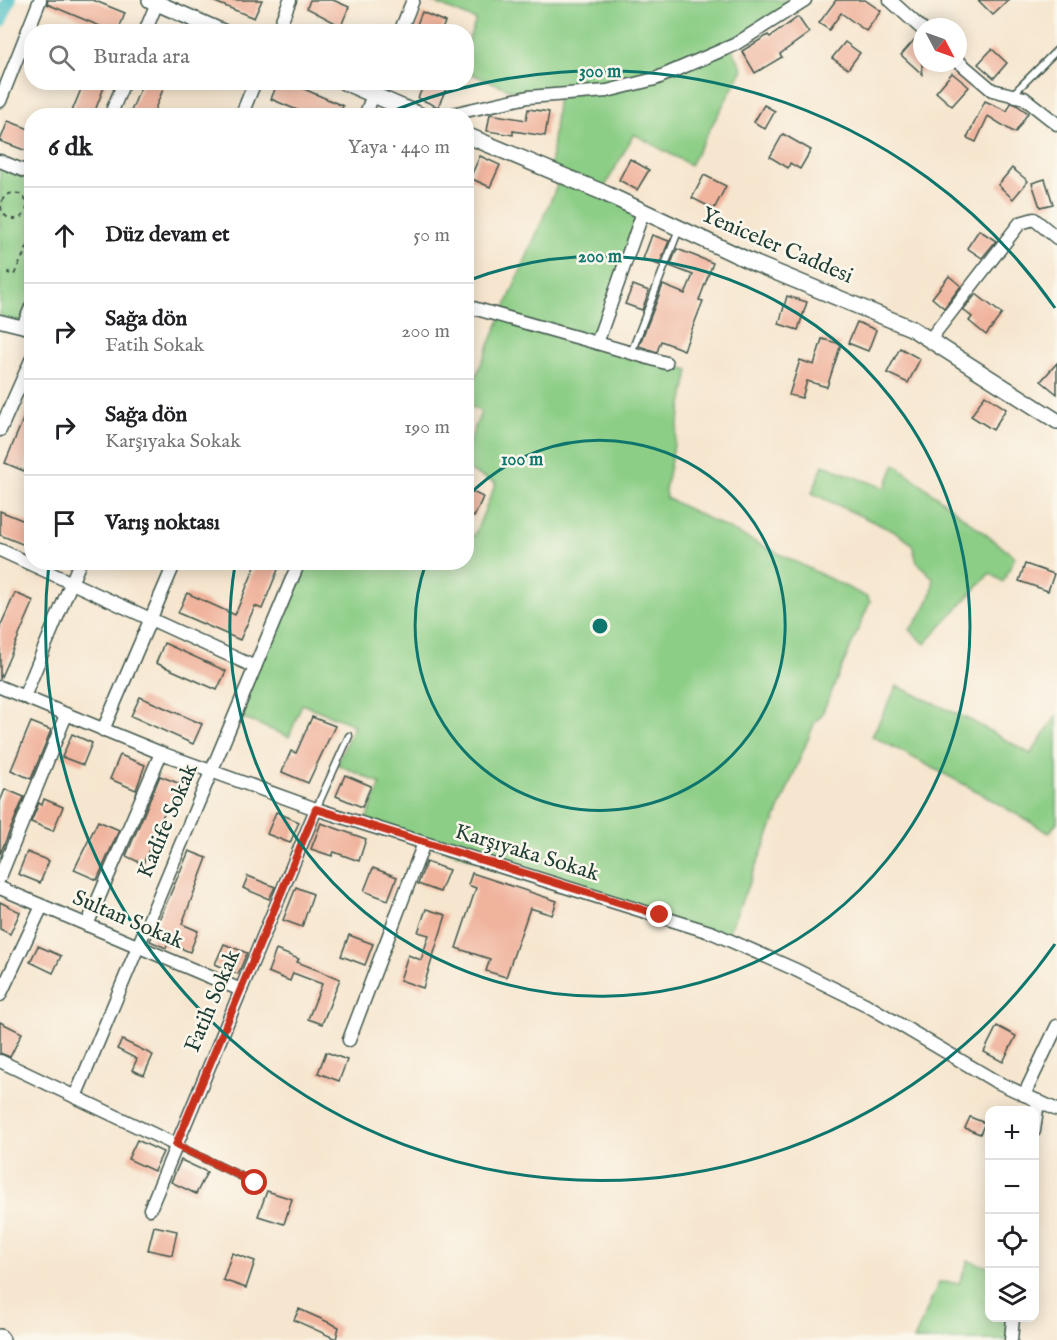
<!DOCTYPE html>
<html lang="tr">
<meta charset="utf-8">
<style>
body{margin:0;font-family:"IM FELL English",serif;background:#f6f6f6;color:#202124}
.controls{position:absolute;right:18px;bottom:18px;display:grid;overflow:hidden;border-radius:12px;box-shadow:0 3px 15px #0003}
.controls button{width:54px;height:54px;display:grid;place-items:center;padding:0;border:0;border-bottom:2px solid #e0e0e0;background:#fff;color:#202124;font:30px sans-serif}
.compass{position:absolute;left:913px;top:18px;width:54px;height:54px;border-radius:50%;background:#fff;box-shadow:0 3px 15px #0003;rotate:131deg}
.stop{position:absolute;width:18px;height:18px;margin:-14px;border:4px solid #c8321e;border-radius:50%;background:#fff}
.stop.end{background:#c8321e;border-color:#fff;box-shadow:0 2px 6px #0008}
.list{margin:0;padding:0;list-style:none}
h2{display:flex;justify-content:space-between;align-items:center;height:78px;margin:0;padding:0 24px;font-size:26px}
h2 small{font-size:20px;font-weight:400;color:#757577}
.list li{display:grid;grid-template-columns:39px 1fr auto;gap:18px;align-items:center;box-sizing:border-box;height:96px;padding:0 24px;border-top:2px solid #e0e0e0}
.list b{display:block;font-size:22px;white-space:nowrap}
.list p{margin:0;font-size:20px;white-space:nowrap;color:#757577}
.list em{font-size:20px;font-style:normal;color:#757577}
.icon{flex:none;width:33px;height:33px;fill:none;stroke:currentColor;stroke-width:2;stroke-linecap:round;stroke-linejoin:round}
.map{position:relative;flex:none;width:1057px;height:1340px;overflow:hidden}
.search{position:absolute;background:#fff;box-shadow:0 3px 15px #0003;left:24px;top:24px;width:450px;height:66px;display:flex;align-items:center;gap:15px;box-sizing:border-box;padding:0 21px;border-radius:24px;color:#757577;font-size:22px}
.panel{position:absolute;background:#fff;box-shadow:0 3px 15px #0003;left:24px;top:108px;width:450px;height:462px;border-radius:24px}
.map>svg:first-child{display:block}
</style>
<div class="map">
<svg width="1057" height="1340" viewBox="0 0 1057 1340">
<rect width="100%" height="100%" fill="#fbf7ec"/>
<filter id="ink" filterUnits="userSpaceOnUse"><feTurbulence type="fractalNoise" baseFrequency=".0167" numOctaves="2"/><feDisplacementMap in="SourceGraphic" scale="12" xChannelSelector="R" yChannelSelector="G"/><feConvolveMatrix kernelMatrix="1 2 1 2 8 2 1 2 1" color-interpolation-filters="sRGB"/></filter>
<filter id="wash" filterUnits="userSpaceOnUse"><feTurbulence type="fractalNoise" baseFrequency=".008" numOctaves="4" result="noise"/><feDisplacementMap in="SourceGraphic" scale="24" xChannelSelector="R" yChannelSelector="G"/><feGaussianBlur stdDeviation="1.35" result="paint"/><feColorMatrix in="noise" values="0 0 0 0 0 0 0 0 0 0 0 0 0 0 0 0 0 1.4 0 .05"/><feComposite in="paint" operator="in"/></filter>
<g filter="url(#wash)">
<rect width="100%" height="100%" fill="#f6e6cf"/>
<g fill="#8cce86" stroke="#56865d" stroke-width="1.5">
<path d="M428,0H805L731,47L743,69L690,165L634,134L602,192L643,212L597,343L689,370L665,490L666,498L867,597L870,602L821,716L815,722L726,939L364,824L381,784L337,764L354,725L302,704L289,737L235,715L299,563L466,562L467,533L474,536L496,483L467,470V448L481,412L467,404V397L561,176L550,171L558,94L528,97L467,72V44L476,20Z"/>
<path d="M0,161L31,174V305L23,326L0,321Z"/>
<path d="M895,464L1015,557L1003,582L990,573L925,644L910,630C922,613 934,600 933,578L917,562L912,544L897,533L812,493L823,465L885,488Z"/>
<path d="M897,686L970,720L1031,754L1057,715V822L1049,833L971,788L872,736Z"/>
<path d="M968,1261L989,1267L990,1318H1013L1011,1340H914L939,1282L959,1283Z"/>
</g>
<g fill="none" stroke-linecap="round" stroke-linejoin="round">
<path stroke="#53c1c7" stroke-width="14" d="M0,21L9,0"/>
</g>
<g id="blocks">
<g fill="#f0b49d">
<path d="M48,0H93L125,13L118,32H114L47,4Z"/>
<path d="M210,0H262L254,18Z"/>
<path d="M310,0H333L349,7L341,26L307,8Z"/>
<path d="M836,0H865L881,11L866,31L841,13L829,30L819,23Z"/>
<path d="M978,0H1009L993,15Z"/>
<path d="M422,12L445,22L441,32H414Z"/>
<path d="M798,17L809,33L780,54L782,57L755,73L742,51L768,35L770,37Z"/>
<path d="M915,39L922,45V74L901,55Z"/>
<path d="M845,42L860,53L848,69L832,58Z"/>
<path d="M992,49L1007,63L994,78L978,64Z"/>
<path d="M952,73L969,87L952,106L936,92Z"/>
<path d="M84,82H106L93,116H70Z"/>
<path d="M143,82H166L152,116H129Z"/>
<path d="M278,82H288L343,106L339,116H311L271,99Z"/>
<path d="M425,82H449L438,107L418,98Z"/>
<path d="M985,101L1007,111L1011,103L1015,104L1028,113L1015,133L988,116L976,142L967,138Z"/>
<path d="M764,105L775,111L765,129L754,122Z"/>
<path d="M528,109L549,112L545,136L513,131V135L487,131L490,114L526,120Z"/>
<path d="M8,121L32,130V153L0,141Z"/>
<path d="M783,134L811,150L800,169L790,163L788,168L770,157Z"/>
<path d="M480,156L500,165L490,187L470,178Z"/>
<path d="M630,159L649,170L637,190L619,180Z"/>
<path d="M1012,168L1028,181L1013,199L998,185Z"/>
<path d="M704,175L726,186L714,209L692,198Z"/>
<path d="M1045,179L1053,204L1040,207L1032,183Z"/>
<path d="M979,230L996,241L982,258L967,248Z"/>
<path d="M652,235L669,241L659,265L643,259Z"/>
<path d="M677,249L713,263L699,300L703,301L684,350L661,341L657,352L639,346L663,285L685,294L693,275L670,266Z"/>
<path d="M949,276L961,286L944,308L932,298Z"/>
<path d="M633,285L649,291L642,310L625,304Z"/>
<path d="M976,294L1002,314L986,335L969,321L972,317L963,310Z"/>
<path d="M787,296L807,302L798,330L779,324Z"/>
<path d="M857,322L876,330L868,351L848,343Z"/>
<path d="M822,339L841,344L827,387L807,381L802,398L789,395L800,360L814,365Z"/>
<path d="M900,348L920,359L908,383L887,373Z"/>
<path d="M1057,363V394L1041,381Z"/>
<path d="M985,395L1006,409L993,430L971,416Z"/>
<path d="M31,400L32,453L24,471L5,463Z"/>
<path d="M466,489L483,497L474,517L466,513Z"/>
<path d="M0,511L32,524V548L0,535Z"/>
<path d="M257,562H281L262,609L255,606L240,640L178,613L187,593L235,615Z"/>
<path d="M1025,564L1054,574L1048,591L1019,581Z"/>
<path d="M15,593L34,601L0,679V627Z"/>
<path d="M164,643L226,671L217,690L156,663Z"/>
<path d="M140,697L202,724L193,744L131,716Z"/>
<path d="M312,717L335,726L308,783L282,772L291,751L296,753Z"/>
<path d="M31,722L51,730L31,779L11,770Z"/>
<path d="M72,734L92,743L83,765L62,757Z"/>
<path d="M120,755L145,765L136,790L110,779Z"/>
<path d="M345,775L371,786L362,807L336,796Z"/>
<path d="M160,776L183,785L173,809L167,806L143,864L126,856Z"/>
<path d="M5,789L24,797L0,854V802Z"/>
<path d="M44,799L63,807L53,831L31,822L39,803L42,805Z"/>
<path d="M276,812L299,822L290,843L267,834Z"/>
<path d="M98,821L119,830L97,880L74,870Z"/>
<path d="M321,823L366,839L359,861L334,852L332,856L311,849Z"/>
<path d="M189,851L207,858L182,924L198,931L190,952L168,943L166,948L150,941Z"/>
<path d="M27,852L49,861L40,883L18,874Z"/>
<path d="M426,862L449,870L440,892L418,884Z"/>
<path d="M373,868L397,877L388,900L364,891Z"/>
<path d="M472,873L557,901L552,915L530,908L506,977L486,971L490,959L456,948L476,888L468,885Z"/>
<path d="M248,876L275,887L269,899L243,888Z"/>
<path d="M296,887L313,894L302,927L283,920Z"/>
<path d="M0,902L20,912L10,934L0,929Z"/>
<path d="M426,909L446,915L423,988L400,980L408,955L421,960L429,935L418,932Z"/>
<path d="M349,935L373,944L365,965L341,956Z"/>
<path d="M224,944L247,953L238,974L215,964Z"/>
<path d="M38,946L61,956L53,973L30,962Z"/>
<path d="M276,950L299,959L297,962L340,979L322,1024L308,1019L322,984L293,973L290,981L268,972Z"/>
<path d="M0,1022L22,1033L10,1057L0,1053Z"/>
<path d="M997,1026L1016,1036L1003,1062L984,1052Z"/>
<path d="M122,1040L153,1055L144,1075L132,1070L137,1059L117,1049Z"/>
<path d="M326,1052L347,1060L339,1081L318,1073Z"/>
<path d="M970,1117L985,1123L980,1134L965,1128Z"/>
<path d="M137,1140L163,1152L154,1171L128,1159Z"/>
<path d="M181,1160L207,1172L196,1194L171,1182Z"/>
<path d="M267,1191L292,1199L284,1224L258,1216Z"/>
<path d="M154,1226L177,1231L172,1255L148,1250Z"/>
<path d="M232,1253L255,1261L246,1288L223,1280Z"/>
<path d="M299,1309L339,1327L336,1339L294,1320Z"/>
</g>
</g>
</g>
<g filter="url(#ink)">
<use href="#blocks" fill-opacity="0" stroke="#3f564b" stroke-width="1.5"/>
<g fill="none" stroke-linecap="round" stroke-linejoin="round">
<defs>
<g id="service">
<path d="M1013,94L1057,50"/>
<path d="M631,353L679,229"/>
<path d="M316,809L349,736"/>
<path d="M176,1145L255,1183"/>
</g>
<g id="minor">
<path d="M890,0L922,29"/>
<path d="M145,32L158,0"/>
<path d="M277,32L290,0"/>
<path d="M400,32L413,0"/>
<path d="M958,61L992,90L1024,98L1057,124"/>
<path d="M0,101L40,0"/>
<path d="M110,116L124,82"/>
<path d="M241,116L255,82"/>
<path d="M365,116L378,82"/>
<path d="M443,116L528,97L607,91L655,79L734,45L805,0"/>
<path d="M0,161L32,174"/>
<path d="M466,306L597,343L643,212"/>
<path d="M0,321L32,329"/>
<path d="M23,326L32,305"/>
<path d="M931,338L1020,223L1034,219L1057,238"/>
<path d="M597,343L666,363"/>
<path d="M0,430L32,358"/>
<path d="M0,550L255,667"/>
<path d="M0,687L161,753L316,809L713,933L794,969L865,1004L995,1081L1057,1110"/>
<path d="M24,697L80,562"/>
<path d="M103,730L175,562"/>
<path d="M0,877L66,715"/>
<path d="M0,888L241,990"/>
<path d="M87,925L161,753"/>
<path d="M0,995L42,906"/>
<path d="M349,1040L424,843"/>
<path d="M0,1061L176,1145"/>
<path d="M1024,1095L1057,1026"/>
<path d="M75,1097L299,562"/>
<path d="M1034,1131L1038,1101"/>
<path d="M150,1209L316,809"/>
<path d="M1011,1340L1013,1318"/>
</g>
<g id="tertiary">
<path d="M150,0L223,32"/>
<path d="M344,82L422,116"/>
<path d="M466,135L602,192L756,264L911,328L1057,421"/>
<path d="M0,1337L2,1340"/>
</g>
</defs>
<use href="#service" stroke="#3f564b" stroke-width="9"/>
<use href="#minor" stroke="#3f564b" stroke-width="15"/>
<use href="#tertiary" stroke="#3f564b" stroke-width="18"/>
<g stroke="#3f564b" stroke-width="2" stroke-dasharray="4.5 4.5" stroke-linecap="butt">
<circle cx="14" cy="206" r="13"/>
<path d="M9,271L8,273L14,275L32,237"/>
</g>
<use href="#service" stroke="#fff" stroke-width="6"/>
<use href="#minor" stroke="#fff" stroke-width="12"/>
<use href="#tertiary" stroke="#fff" stroke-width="15"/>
</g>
</g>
<g fill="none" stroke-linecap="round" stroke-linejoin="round" filter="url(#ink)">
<path stroke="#c8321e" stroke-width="8" d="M255,1183L176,1145L316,809L660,915"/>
</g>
<g fill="none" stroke="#0f766e" stroke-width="3">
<path d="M467 497A185 185 0 1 1 426 563"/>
<path d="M467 281A370 370 0 1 1 235 565"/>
<path d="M1055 944A555 555 0 0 1 49 563M383 115A555 555 0 0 1 1055 308"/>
</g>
<g text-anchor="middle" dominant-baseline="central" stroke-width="5" stroke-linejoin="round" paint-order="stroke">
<g font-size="22" fill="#1f3d34" stroke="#fbf7ec">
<text transform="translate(777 246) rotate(23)">Yeniceler Caddesi</text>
<text transform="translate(168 821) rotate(-67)">Kadife Sokak</text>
<text transform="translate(527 853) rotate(17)">Karşıyaka Sokak</text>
<text transform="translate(128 920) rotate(23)">Sultan Sokak</text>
<text transform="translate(213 1001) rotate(-67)">Fatih Sokak</text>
</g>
</g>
<circle cx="600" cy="626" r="9" fill="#0f766e" stroke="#fbf7ec" stroke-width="3"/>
<g font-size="18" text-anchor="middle" font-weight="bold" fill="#0f766e" stroke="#fbf7ec" stroke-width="5" stroke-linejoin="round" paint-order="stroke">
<text x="600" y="77">300 m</text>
<text x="600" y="262">200 m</text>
<text x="522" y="465">100 m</text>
</g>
</svg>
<div class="controls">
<button>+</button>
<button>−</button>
<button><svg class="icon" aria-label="locate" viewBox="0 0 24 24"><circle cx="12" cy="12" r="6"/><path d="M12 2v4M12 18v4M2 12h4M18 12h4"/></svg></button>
<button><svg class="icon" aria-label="layers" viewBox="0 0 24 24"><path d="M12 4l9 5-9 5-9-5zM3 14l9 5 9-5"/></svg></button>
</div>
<svg class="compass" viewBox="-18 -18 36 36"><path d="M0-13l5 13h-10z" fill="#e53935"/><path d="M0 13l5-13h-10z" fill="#757577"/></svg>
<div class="stop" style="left:255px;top:1183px"></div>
<div class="stop end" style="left:660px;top:915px"></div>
<div class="search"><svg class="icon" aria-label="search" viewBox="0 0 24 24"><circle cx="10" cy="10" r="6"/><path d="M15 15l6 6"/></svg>Burada ara</div>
<section class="panel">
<h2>6 dk<small>Yaya · 440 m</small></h2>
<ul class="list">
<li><svg class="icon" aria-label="ahead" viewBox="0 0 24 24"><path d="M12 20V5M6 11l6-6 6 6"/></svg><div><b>Düz devam et</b></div><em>50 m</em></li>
<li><svg class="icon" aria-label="right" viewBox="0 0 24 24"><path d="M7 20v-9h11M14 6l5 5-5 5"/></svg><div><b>Sağa dön</b><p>Fatih Sokak</p></div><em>200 m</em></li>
<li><svg class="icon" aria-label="right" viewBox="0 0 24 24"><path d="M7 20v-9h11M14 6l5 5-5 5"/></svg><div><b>Sağa dön</b><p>Karşıyaka Sokak</p></div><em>190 m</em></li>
<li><svg class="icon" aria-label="arrive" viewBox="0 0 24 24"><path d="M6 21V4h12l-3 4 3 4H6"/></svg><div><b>Varış noktası</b></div></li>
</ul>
</section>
</div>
